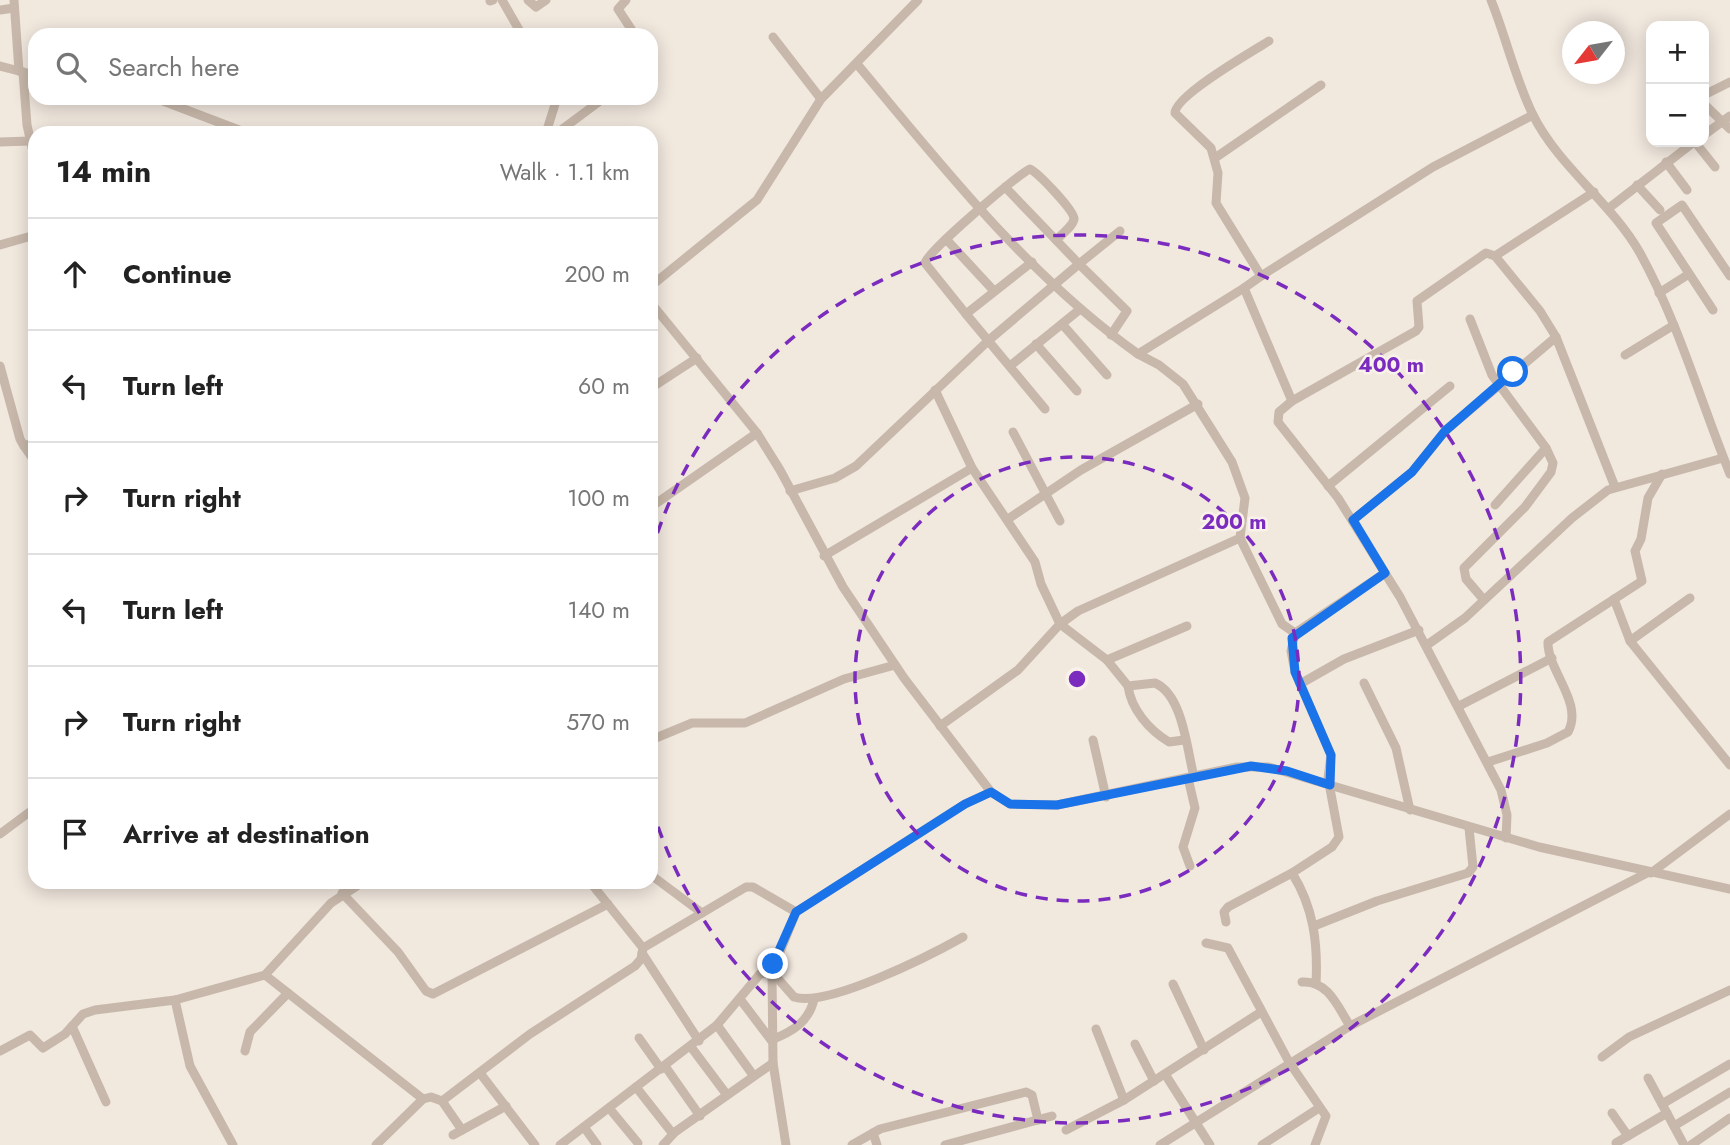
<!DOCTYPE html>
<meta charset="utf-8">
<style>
body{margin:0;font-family:Jost,sans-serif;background:#f2f2f2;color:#222}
.controls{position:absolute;right:21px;top:21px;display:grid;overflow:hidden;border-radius:14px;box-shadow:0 4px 18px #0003}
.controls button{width:63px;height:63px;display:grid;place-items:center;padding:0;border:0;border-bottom:2px solid #e0e0e0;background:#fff;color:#222;font:35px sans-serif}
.compass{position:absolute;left:1562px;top:21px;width:63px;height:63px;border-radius:50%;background:#fff;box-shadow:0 4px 18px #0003;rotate:239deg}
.stop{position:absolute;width:21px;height:21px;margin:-16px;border:5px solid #1a73e8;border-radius:50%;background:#fff}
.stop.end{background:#1a73e8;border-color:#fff;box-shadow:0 2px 7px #0008}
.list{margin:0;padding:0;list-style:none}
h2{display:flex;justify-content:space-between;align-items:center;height:91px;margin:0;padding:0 28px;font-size:30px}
h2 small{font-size:23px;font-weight:400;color:#767676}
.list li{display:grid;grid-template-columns:46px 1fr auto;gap:21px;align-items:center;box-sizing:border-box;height:112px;padding:0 28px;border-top:2px solid #e0e0e0}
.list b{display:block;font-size:26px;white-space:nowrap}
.list em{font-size:23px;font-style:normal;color:#767676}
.icon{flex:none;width:38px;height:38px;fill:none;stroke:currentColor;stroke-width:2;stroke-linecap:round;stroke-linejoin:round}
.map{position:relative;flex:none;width:1730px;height:1145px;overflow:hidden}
.search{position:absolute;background:#fff;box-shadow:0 4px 18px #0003;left:28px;top:28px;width:630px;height:77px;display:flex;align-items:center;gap:18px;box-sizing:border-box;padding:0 24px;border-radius:21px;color:#767676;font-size:26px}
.panel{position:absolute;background:#fff;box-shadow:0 4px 18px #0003;left:28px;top:126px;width:630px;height:763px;border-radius:21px}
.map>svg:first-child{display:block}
</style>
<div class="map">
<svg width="1730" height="1145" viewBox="0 0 1730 1145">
<rect width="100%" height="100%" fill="#f1e8de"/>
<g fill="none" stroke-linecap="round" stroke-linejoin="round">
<g stroke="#c8b8ab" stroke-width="9">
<path d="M14,0L19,71"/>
<path d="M502,0L522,35"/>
<path d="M528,0L536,7L546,0"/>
<path d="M626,0L618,9L635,35"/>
<path d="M1491,0C1506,37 1515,78 1533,115C1559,167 1611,202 1640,253C1679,324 1700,400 1730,474"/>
<path d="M490,1L493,0"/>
<path d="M0,10L14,8"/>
<path d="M773,37L821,99"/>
<path d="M1269,41C1251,52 1175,96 1175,113L1211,148L1218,173L1216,203L1261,276L1244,288L1292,401L1279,412L1278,422L1338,498L1400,597L1501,790L1507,815L1506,838"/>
<path d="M651,57V63"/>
<path d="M857,64C943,167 1027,275 1138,354L1244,288"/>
<path d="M0,66L35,75"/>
<path d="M23,72L27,125L35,161"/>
<path d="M1704,95L1730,82"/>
<path d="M155,98L247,133"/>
<path d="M1704,104L1730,129"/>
<path d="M546,133L557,98"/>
<path d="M557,133L604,98"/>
<path d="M1704,135L1730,116"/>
<path d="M0,142L30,141"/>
<path d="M1695,142L1715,167"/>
<path d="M1215,158L1321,85"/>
<path d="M1666,162L1687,190"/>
<path d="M1637,185L1660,210"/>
<path d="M1005,187L1056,240C1061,235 1073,226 1074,219C1074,210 1038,173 1030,169C1016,176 927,252 925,263L966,314L1032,262"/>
<path d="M1609,208L1694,142"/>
<path d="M946,239L994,291"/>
<path d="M0,245L35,235"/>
<path d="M1495,256L1540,311L1556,337L1615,487"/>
<path d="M1261,276L1433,167L1533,115"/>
<path d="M651,286L757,200L821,99L918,0"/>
<path d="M1659,293L1689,274"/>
<path d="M651,303L757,433L780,470L843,587L904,678L991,792L1010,804L1057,805L1237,767H1269L1539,847L1730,889"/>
<path d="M1713,310L1656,223L1682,205L1730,276"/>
<path d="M966,314L1045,409"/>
<path d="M1470,319L1492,375L1546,448L1553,463L1551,472L1525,507L1464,568L1466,579L1484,600"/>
<path d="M1062,324L1107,375"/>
<path d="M1111,335L1127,311L1079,264L1120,231"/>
<path d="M1036,344L1077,391"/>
<path d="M1625,355L1674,325"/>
<path d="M0,366L20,439L24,446L35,442"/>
<path d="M1010,366L1079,310"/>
<path d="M651,388L697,358"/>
<path d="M935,390L972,468L1035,562L1041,584L1060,624L1107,660L1128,686L1155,683C1183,695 1187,750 1194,777"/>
<path d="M1292,401L1416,331L1419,327L1417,301L1486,253L1495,256L1594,192"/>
<path d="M1013,432L1060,521"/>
<path d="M24,446L35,462"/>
<path d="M1328,486L1450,386"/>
<path d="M790,491L835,478L856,466L989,340L1079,264L1056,240"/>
<path d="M1495,505L1546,448"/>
<path d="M651,507L757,433"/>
<path d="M1008,519L1081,470L1198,404"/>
<path d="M1353,520L1412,472L1445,431L1556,337"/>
<path d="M1240,538L1282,624L1295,633"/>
<path d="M824,556L972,468"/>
<path d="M1614,599L1630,641L1730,765"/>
<path d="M1630,641L1690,598"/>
<path d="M1427,645L1465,618L1572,518L1608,490L1723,458"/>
<path d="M1107,660L1187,626"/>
<path d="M1364,683L1396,748L1410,810"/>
<path d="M1300,684L1344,659L1419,630"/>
<path d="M1128,686C1131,709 1149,730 1169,742L1184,740"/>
<path d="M651,687V711"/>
<path d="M1459,706L1552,658"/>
<path d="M940,726L1018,670L1060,624L1078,611L1240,538L1245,498L1232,462L1183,384L1159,365L1138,354"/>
<path d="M651,740L692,723H745L844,679L895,665"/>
<path d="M1093,740L1106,797"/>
<path d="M1488,762L1547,743L1568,732C1584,703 1547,670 1548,642L1642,581L1635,551L1641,539L1648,498L1662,474"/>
<path d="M1188,778L1195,808L1183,847L1190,866"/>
<path d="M0,834L35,808"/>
<path d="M1651,873L1730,814"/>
<path d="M651,875L702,913"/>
<path d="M363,882L331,903L265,975L423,1099L376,1145"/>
<path d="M590,882L643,948L746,887H753L796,912"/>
<path d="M342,893L398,952L426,991L433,994L608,904"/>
<path d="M1226,922L1224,912L1228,907L1292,873"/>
<path d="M1314,926L1377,901L1468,873L1473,867L1469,828"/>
<path d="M1206,943L1228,948L1289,1062L1326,1116L1315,1145"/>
<path d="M642,953L699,1041"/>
<path d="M1302,982C1328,980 1338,1007 1350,1026"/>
<path d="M1173,984L1204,1050"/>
<path d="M1316,984C1318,944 1314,908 1292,873L1332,847L1339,837L1328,778L1331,755L1295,672L1291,651L1295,633L1385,573"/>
<path d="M740,999L771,1040C792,1032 809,1022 814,999"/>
<path d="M717,1025L753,1075"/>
<path d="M72,1026L106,1102"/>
<path d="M1096,1029L1124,1100L1261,1012"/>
<path d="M639,1038L661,1069"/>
<path d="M1135,1044L1154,1081"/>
<path d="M691,1047L727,1095"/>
<path d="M0,1051L30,1035L43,1048L65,1034L83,1014L95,1010L175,1000"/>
<path d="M245,1051L250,1032L288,993"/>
<path d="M1602,1057L1629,1037L1730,990"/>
<path d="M665,1066L700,1116"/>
<path d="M480,1073L535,1145"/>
<path d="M1165,1074L1210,1145"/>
<path d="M1648,1078L1684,1145"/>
<path d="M636,1087L673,1134"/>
<path d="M423,1099L431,1097L442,1101L530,1034L635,966L641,959L643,948"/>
<path d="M442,1101L462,1130"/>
<path d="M1662,1104L1730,1064"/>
<path d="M609,1108L638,1143"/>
<path d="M1612,1113L1628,1136"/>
<path d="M1674,1126L1730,1092"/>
<path d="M584,1127L597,1145"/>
<path d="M1066,1130L1124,1100"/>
<path d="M873,1133L877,1145"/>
<path d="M453,1135L506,1106"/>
<path d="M1616,1143L1667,1113"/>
<path d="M233,1145L190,1066L175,1000L265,975"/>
<path d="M560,1145L717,1025L760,974L772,972L794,997C827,1008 931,955 963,937"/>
<path d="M663,1145L675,1132L773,1063"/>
<path d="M786,1145L773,1063L772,972L796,912L965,804L991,792"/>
<path d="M852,1145L880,1129L1026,1092L1032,1095L1038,1120"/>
<path d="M945,1145L1052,1116"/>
<path d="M1160,1145L1350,1026L1647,873"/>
<path d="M1262,1145L1319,1108"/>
<path d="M1691,1145L1730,1118"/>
</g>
</g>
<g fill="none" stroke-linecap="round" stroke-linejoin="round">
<path stroke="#1a73e8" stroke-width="9" d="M773,964L796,912L965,804L991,792L1010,804L1057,805L1251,766L1287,771L1330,785L1331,755L1295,672L1292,638L1385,573L1353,520L1412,472L1445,431L1513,372"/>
</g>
<g fill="none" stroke="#7b2cbf" stroke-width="3.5" stroke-dasharray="12 9">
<circle cx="1077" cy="679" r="222"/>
<path d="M651 553A444 444 0 1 1 651 805"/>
</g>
<circle cx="1077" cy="679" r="10" fill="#7b2cbf" stroke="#f9f2ea" stroke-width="3.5"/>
<g font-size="21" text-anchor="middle" font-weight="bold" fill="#7b2cbf" stroke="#f9f2ea" stroke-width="5" stroke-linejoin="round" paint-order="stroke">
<text x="1391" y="372">400 m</text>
<text x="1234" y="529">200 m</text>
</g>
</svg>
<div class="controls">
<button>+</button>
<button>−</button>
</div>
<svg class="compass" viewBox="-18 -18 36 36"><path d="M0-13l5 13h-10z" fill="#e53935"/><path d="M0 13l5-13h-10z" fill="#767676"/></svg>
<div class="stop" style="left:1513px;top:372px"></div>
<div class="stop end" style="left:773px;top:964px"></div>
<div class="search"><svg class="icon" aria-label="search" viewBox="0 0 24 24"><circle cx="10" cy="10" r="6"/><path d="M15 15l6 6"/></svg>Search here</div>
<section class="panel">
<h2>14 min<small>Walk · 1.1 km</small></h2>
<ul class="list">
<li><svg class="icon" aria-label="ahead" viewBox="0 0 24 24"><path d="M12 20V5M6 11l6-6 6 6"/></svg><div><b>Continue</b></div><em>200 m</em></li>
<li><svg class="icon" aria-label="left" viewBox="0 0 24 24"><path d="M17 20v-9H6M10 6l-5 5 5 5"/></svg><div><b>Turn left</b></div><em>60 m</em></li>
<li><svg class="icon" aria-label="right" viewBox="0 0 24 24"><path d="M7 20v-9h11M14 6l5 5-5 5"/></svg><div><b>Turn right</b></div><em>100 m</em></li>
<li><svg class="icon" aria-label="left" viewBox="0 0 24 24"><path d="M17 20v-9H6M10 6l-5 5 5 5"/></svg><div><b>Turn left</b></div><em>140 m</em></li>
<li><svg class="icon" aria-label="right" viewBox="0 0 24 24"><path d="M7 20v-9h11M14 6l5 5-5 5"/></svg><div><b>Turn right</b></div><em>570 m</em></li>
<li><svg class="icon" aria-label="arrive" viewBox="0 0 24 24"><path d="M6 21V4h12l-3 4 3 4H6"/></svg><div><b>Arrive at destination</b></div></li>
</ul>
</section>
</div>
